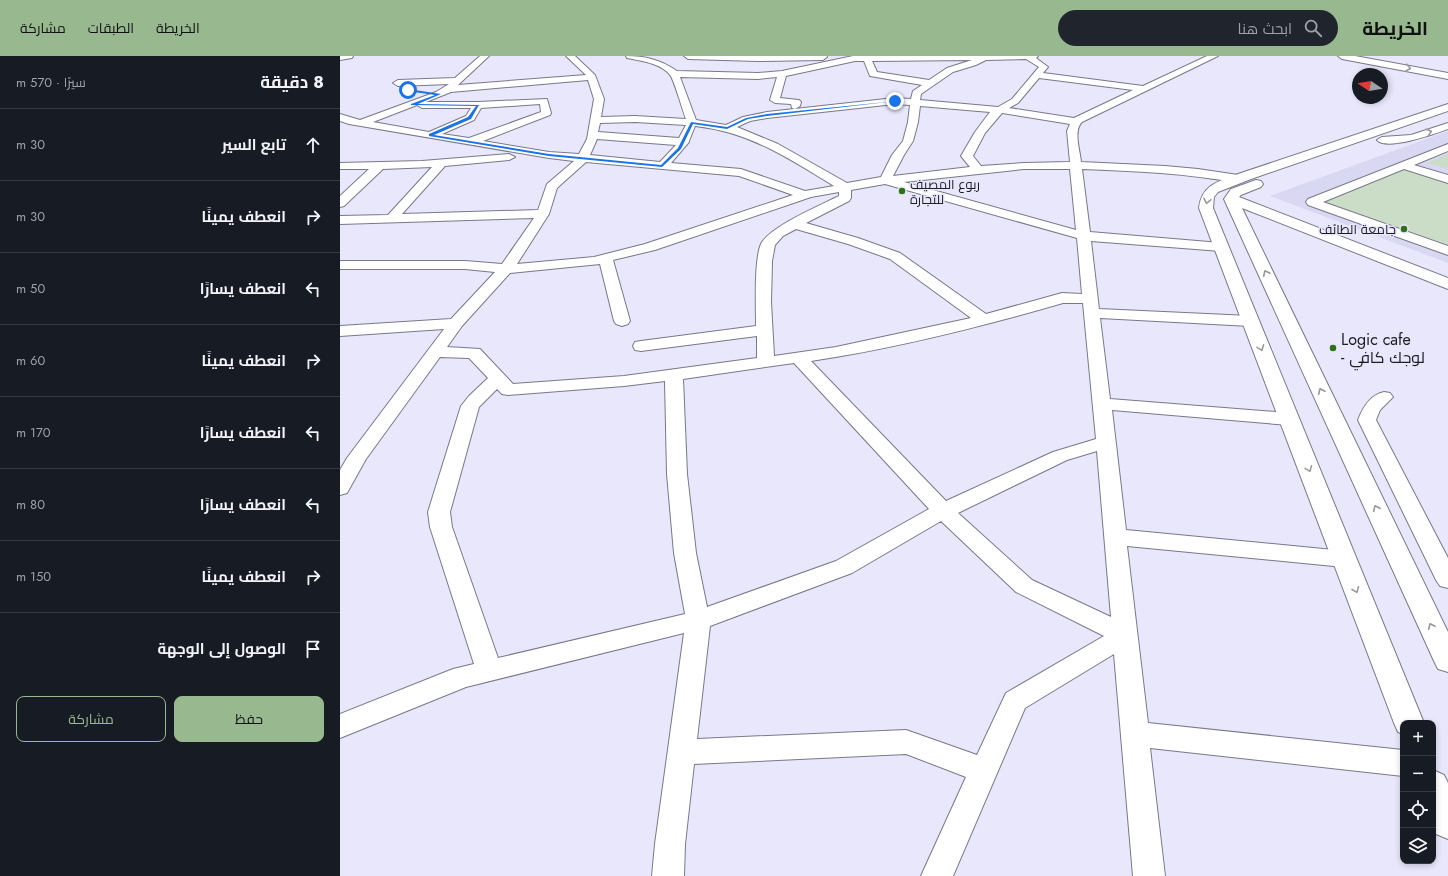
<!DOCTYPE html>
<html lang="ar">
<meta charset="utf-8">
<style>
body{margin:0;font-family:Jost,Cairo,sans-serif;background:#20242c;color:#f1f3f6;direction:rtl}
.controls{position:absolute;right:12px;bottom:12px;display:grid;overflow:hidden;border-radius:8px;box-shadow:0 2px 6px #0003}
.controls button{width:36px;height:36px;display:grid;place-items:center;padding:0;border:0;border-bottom:1px solid #363941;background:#171b24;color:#f1f3f6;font:20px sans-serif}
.compass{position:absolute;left:1012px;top:12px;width:36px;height:36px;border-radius:50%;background:#171b24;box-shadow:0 2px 6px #0003;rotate:282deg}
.stop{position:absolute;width:12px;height:12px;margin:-9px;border:3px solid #1a73e8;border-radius:50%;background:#fff}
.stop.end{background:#1a73e8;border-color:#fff;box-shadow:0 1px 4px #0008}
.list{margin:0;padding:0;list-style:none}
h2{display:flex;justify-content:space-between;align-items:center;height:52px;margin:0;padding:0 16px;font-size:17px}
h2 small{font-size:13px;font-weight:400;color:#9ea1a6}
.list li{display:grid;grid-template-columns:26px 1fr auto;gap:12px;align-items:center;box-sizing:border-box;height:72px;padding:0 16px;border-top:1px solid #363941}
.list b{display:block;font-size:15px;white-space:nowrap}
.list em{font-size:13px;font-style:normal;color:#9ea1a6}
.actions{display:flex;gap:8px;padding:12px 16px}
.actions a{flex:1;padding:9px 0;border:1px solid #98b990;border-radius:8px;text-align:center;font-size:14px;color:#98b990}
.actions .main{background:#98b990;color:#111}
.icon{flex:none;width:22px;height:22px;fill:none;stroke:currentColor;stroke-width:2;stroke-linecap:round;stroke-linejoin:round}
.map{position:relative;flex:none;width:1108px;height:820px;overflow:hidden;direction:ltr}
header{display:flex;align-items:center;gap:24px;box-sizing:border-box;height:56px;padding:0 20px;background:#98b990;color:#111}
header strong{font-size:19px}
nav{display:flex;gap:22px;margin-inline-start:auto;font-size:14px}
.search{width:280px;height:36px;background:#20242c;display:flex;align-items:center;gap:10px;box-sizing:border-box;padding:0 14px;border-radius:22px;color:#9ea1a6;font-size:15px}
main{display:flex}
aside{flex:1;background:#171b24}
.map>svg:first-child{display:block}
</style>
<header>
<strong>الخريطة</strong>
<div class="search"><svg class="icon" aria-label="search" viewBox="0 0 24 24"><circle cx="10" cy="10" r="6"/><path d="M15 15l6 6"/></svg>ابحث هنا</div>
<nav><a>الخريطة</a><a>الطبقات</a><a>مشاركة</a></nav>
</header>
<main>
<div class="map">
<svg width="1108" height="820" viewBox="0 0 1108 820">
<rect width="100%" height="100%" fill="#e8e7fc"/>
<path fill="#d9d8f2" d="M1108,75V207L930,140Z"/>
<g fill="#cbddc7">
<path d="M1108,98V113L1087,107Z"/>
<path d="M1063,109L1108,123V195L972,146Z"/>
</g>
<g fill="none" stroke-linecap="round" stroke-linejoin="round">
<defs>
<g id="street">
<path d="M0,0H13L12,2L0,4Z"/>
<path d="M140,0H149L118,29L246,19L226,0H235L255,19L264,43L261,61L295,60L346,63C343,56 334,23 330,19C321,7 301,5 287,2L286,0C306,0 321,4 337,15L418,17L442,15L513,0H698L696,2L708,11L703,17L803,30L867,0H878L742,66C733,75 740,94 741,106L825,110L858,113L898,119L902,120L904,123L902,126L898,127C846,117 795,115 742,113L750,176L881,187L886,188L888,191L886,194L881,195L751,185L759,253L910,260L916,262L918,265L916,268L910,270L760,262L770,343L949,357L956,359L958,363L956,367L949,369L772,354L786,474L1004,495L1012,497L1015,503L1012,509L1004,511L787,490L808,667L1063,694V720L810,692L825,820H793L774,598L685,652L613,820H581L626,721L566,698L354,708L345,788L344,820H312L315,788L344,577L126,631L0,682V658L113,613L134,608L90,471L88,456L121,350L129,340L148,322L129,302L100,301L26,403L7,437L0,439V414L7,402L104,273L0,280V270L111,263L155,216L125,213H0V205H125L162,208L194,162L0,168V160L48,159L92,111L43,113L4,150L0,151V140L29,113H0V107L82,105L169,98L175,101L169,104L105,110L62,158L198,154L207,128L234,105L209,102L9,68L0,65V58L20,64L96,36L109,28L58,30L53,27L58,24L115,22ZM686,3L699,11L672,43L658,51L580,44L581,38L613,16L636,9L646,4ZM632,4L607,12L589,24L537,16L532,5ZM515,5H524L530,20L582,29L573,35L571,43L555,42L427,56L403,61L386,69L356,64L340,21L418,23L437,21L430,44L435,47L451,48L452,52L455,53L460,50L461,46L459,44L440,42L446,20ZM699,22L793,34L734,62L669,52L678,47ZM248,24L254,43L247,83L239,98L209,96L143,85L210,59L211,57L207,43L138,46H86L111,36ZM200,48L201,56L129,82L102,78L134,64L141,52ZM555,48L570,49L568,66L563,85L552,99L541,121L507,127L438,88L397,71L410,65L427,62ZM77,49L82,52H131L126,60L89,76L33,66ZM580,50L650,56L635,76L621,100L630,111L553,120L564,99L573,85L578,66ZM662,57L730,68L727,75L730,106L684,107L641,110L633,100L645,77ZM295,66L346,69L339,82L258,76L260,67ZM355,70C410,76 448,102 494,130L465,135L401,113L331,107L349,86V85ZM257,83L336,89L320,106L250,99ZM246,106L399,120L453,139L305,188L254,201L177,208L209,158L217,132ZM684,113H730L736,174L564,126ZM545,128L737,182L742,238L722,237L646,258L560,197L518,182L466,167L509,145L511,142V134ZM499,136V140C481,149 429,171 421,188C414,204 416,251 416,270L301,285L295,286L293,290L295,294L301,295L417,280V302L284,320L173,328L140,293L107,291L122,270L170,217L260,208L274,265L276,268L282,270L288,268L290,265L273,204L315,194L471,141ZM456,173L508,188L550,203L631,262L496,291L434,300L431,246L432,205L435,189L443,180ZM723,247H743L756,383L713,396L606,445L471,305C556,292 640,271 723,247ZM454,307L589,453L496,505L367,551L356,497L347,418L343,323ZM325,325L327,418L334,497L345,558L158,602L112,471L110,456L139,351L157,333L162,338L168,339L284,330ZM757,395L771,561L692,524L618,457L727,404ZM601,465L676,536L764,580L666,637L637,699L566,674L357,683L370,570L512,517Z"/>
<path d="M344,0H487V1L483,4L418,5L348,3Z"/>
<path d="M998,0H1015L1108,17V23L1002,3Z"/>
<path d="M1108,67V73C1095,78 1046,95 1037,84L1042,81L1071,79Z"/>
<path d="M1108,88V95L1074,109L1108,119V127L1064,113L983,146L1108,190V199L968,149L966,146L968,143Z"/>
<path d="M1044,336L1050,337L1053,341L1040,354L1036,364L1108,502V532L1100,530L1096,524L1018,364C1023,351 1030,339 1044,336Z"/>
</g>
<g id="secondary">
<path d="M1108,48V55L911,123L878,136L874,141L873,152L1084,667H1063V678L1058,676L1054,667L859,152C862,127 881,125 901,117Z"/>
<path d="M916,124L921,125L923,128L921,131L901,139L899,141L1108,222V233L902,152L1108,576V616L1098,613L1094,605L884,143L891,133Z"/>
<path d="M1093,714L1104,719L1108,727V783L1096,778L1093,771Z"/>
</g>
</defs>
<use href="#street" stroke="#78788a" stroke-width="2"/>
<use href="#secondary" stroke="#78788a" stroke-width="2"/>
<use href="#street" fill="#fff" fill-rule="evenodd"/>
<use href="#secondary" fill="#fff" fill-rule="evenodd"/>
</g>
<defs><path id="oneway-chevron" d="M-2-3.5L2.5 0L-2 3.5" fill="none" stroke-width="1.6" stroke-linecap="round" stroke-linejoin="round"/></defs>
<g stroke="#99999c">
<use href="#oneway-chevron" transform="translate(1068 12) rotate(10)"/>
<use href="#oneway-chevron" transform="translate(1089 76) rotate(-18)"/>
<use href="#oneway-chevron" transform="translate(867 145) rotate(102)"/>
<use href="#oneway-chevron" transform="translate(926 217) rotate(-115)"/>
<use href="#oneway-chevron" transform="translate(921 292) rotate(69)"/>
<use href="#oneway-chevron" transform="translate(981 335) rotate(-115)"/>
<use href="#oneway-chevron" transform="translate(969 413) rotate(69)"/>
<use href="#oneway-chevron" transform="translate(1036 452) rotate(-115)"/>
<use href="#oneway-chevron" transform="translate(1016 534) rotate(68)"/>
<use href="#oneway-chevron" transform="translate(1091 570) rotate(-115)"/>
</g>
<path fill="#1a73e8" d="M68,33L101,38L78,48L139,49L131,63L94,79L209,98L321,109L338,92L351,66L387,71L406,62L427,58L556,45L427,60L408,63L387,73L353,68L341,93L322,111L209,100L89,80V78L128,61L136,50L71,49V48L95,39L67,35Z"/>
<g fill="#2c7213" stroke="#e8e7fc" stroke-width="1.5">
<circle cx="562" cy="135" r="4"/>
<circle cx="1064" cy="173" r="4"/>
<circle cx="993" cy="292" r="4"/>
</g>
<g text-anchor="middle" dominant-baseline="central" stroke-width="3" stroke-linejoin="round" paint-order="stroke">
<g font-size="13" fill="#1c1c23" stroke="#e8e7fc" text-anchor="start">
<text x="570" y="128">ربوع المصيف<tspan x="570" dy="15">للتجارة</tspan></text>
<text x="1056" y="173" text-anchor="end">جامعة الطائف</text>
</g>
<g font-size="16" fill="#1c1c23" stroke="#e8e7fc" text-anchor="start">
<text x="1001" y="283">Logic cafe<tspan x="1001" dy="18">- لوجك كافي</tspan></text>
</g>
</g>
</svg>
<div class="controls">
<button>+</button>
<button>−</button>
<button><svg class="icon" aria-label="locate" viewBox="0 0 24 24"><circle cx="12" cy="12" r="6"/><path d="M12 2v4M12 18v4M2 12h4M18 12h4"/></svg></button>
<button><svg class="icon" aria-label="layers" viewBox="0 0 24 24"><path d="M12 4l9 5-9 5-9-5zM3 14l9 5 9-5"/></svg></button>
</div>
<svg class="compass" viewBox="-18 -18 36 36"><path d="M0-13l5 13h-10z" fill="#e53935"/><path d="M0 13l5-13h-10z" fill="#9ea1a6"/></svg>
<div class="stop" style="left:68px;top:34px"></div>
<div class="stop end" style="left:555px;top:45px"></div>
</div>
<aside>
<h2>8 دقيقة<small>سيرًا · 570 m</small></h2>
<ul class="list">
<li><svg class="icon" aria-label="ahead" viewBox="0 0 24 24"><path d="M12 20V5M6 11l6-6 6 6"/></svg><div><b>تابع السير</b></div><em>30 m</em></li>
<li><svg class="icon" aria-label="right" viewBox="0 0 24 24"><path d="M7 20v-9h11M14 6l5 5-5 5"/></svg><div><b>انعطف يمينًا</b></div><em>30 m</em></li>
<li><svg class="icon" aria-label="left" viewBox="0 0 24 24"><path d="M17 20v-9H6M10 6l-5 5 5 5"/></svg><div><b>انعطف يسارًا</b></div><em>50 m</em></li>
<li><svg class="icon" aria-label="right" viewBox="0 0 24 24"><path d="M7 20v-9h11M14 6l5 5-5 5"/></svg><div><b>انعطف يمينًا</b></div><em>60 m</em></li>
<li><svg class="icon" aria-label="left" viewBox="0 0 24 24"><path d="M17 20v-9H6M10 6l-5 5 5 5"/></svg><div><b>انعطف يسارًا</b></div><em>170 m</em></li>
<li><svg class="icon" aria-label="left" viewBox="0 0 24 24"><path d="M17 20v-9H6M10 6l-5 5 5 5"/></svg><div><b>انعطف يسارًا</b></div><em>80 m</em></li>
<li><svg class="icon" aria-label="right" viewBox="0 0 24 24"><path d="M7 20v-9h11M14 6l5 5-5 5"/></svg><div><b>انعطف يمينًا</b></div><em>150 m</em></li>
<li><svg class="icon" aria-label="arrive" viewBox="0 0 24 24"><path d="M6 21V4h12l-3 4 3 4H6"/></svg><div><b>الوصول إلى الوجهة</b></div></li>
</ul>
<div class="actions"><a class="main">حفظ</a><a>مشاركة</a></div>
</aside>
</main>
